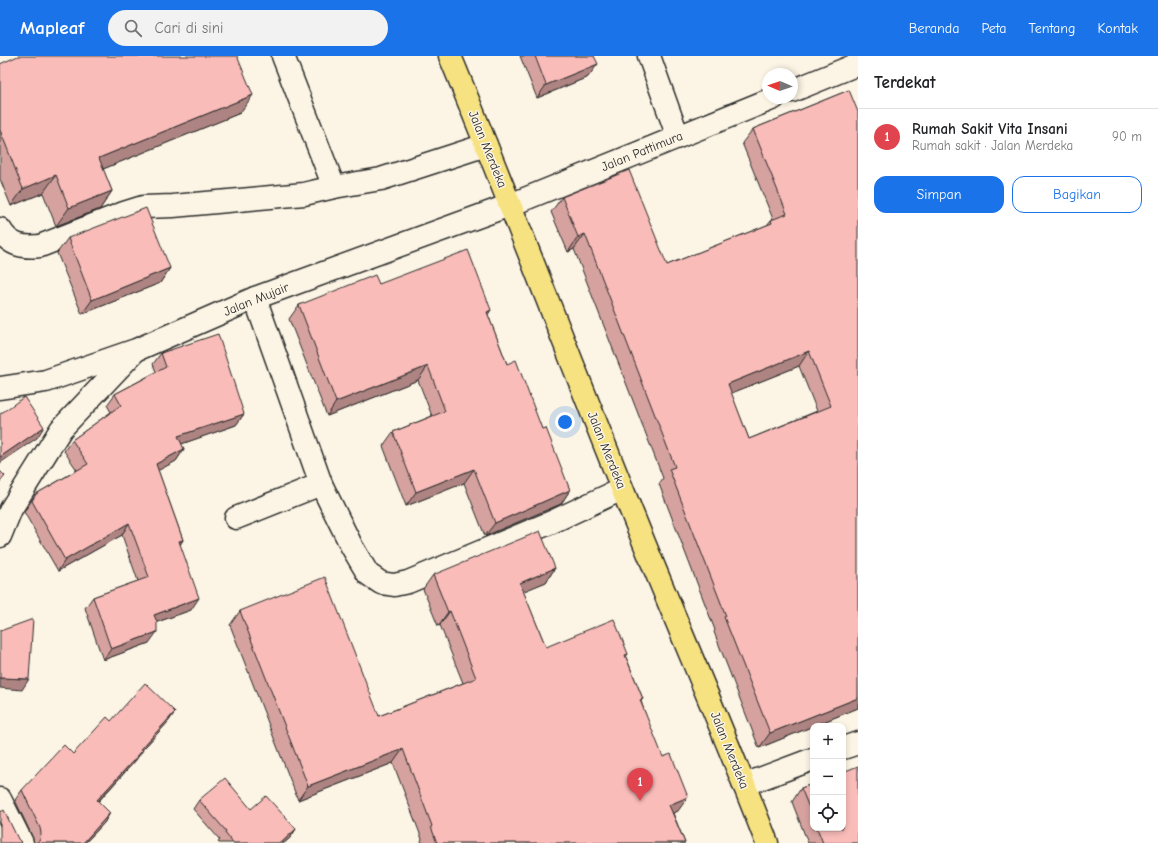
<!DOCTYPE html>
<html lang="id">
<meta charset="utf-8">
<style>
body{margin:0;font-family:"Comic Neue",sans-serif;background:#f2f2f2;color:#202124}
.controls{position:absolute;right:12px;bottom:12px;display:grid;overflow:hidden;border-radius:8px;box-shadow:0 2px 6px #0003}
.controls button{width:36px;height:36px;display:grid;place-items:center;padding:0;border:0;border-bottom:1px solid #e0e0e0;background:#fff;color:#202124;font:20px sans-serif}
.compass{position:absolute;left:762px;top:12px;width:36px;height:36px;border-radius:50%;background:#fff;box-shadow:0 2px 6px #0003;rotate:272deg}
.you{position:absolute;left:565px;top:366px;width:14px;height:14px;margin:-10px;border:3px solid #fff;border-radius:50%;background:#1a73e8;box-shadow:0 0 0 6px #1a73e833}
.badge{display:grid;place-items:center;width:26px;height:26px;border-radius:50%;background:#1a73e8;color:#fff;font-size:13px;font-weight:700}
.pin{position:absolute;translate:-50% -33px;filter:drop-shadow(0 1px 2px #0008)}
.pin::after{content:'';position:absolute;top:21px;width:14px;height:12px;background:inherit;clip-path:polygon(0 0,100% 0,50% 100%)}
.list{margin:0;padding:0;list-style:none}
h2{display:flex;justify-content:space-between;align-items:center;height:52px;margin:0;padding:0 16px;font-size:17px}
h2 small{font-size:13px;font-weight:400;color:#757577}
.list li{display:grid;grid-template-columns:26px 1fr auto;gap:12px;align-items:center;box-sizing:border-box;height:56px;padding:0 16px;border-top:1px solid #e0e0e0}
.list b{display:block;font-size:15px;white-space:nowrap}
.list p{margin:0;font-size:13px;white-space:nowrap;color:#757577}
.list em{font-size:13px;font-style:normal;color:#757577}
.actions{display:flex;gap:8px;padding:12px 16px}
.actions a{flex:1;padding:9px 0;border:1px solid #1a73e8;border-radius:12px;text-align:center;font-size:14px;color:#1a73e8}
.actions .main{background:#1a73e8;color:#fff}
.icon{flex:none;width:22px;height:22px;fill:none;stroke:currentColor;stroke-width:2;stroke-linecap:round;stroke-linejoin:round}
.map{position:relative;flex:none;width:858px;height:787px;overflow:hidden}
header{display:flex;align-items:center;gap:24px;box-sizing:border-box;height:56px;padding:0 20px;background:#1a73e8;color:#fff}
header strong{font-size:19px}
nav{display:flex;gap:22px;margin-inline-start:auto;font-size:14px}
.search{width:280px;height:36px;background:#f2f2f2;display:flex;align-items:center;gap:10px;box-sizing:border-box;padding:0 14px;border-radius:22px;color:#757577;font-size:15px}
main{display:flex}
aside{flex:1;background:#fff}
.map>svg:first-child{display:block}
</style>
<header>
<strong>Mapleaf</strong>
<div class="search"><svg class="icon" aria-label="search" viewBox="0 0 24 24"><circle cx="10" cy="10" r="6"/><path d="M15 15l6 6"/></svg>Cari di sini</div>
<nav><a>Beranda</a><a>Peta</a><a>Tentang</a><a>Kontak</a></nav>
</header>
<main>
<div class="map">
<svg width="858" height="787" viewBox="0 0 858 787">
<rect width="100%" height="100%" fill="#fcf5e5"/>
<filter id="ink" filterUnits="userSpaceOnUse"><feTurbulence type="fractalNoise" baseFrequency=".025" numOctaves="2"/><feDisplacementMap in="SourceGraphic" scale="8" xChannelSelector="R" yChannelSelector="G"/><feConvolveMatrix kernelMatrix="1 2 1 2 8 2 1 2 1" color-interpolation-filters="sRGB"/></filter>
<g filter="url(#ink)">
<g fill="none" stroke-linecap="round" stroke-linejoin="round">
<defs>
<g id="minor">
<path d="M283,0L334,131"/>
<path d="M649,0L678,81"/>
<path d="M792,35L858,8"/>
<path d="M0,173C9,189 22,192 40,190L124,157L143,151L173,150L304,138L334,131L381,123L486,89"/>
<path d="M255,242L321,428L352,491L368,518L381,527L394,529L408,526L552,466L622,433"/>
<path d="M0,332L46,325L136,294L255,242L510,149L774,42"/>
<path d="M236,462L321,428"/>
<path d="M0,480L11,453L61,373L134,296"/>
<path d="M843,692L858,687"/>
<path d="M744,729L813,703"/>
<path d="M0,743L22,787"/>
</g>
<path id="major" d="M450,0C509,143 564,288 622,432C669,551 721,667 767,787"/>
</defs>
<use href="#minor" stroke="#2b2b2b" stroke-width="25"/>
<use href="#major" stroke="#2b2b2b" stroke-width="25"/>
<use href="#minor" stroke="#fcf5e5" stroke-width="22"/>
<use href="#major" stroke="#f7e281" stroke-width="22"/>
</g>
<g fill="#d6a29f" stroke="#2b2b2b" fill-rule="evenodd">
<path d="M520,0H594L588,21L537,42Z"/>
<path d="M0,8L240,57L103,113L112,135L100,153L56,170L43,137L11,150L0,123Z"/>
<path d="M849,34L858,652L759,692L714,576L715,574L659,428L663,422L574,193L568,196L551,156L562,141L667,209L767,169L771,164L773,163L742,87L753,73ZM799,310L817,355L749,383L731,337Z"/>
<path d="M68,182L170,212L160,227L82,258L57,197Z"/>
<path d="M379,228L488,259L507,308L542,373L570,434L561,448L485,480L464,427L406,450L383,390L393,376L432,360L418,324L327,360L289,263L299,249Z"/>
<path d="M161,297L244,358L236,369L181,388L184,393L176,405L158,414L183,484L180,489L191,554L157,566L149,587L103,604L85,552L93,541L138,525L122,479L58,515L24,456L36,438L77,414L64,395L72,384L111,356L107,349L115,338L156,316L153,308Z"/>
<path d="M555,512L546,526L523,535L546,591L628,598L626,601L643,643L641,645L678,755L673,757L685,787H422L421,785L422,783L393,707L298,744L230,569L240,555L379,660L463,627L440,569L438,570L423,533L433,519Z"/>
<path d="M175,656L168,666L142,694L136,704L98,746L110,757L104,767L85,787H34L33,782L15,744L22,734L73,698L111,665Z"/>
<path d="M813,728V772H843L858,787H808L792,746L801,732Z"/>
<path d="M199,744L251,753L296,773L290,782L284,787H219L218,786L220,784L193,753Z"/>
</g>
<g fill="#ae8482" stroke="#2b2b2b">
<path d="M598,8L588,21L537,42L546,29Z"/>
<path d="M253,39L240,57L86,120L99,102Z"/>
<path d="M56,119L43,137L11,150L23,133Z"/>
<path d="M112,135L100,153L56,170L69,152Z"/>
<path d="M585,178L574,193L568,196L578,181Z"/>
<path d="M170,212L160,227L82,258L92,244Z"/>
<path d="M491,254L482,268L487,256Z"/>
<path d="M809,295L799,310L717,343L728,328Z"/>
<path d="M428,310L418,324L327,360L336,346Z"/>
<path d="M244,358L236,369L170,392L178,380Z"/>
<path d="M44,371L37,382L0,407V401Z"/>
<path d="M184,393L176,405L148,420L156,408Z"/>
<path d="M474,413L464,427L406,450L416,436Z"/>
<path d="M570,434L561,448L485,480L495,467Z"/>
<path d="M129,467L122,479L58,515L65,504Z"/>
<path d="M183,484L175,495L179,485Z"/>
<path d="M555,512L546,526L510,541L520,527Z"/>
<path d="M199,542L191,554L146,570L154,559Z"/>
<path d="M450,555L440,569L438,570L448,556Z"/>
<path d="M157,576L149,587L103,604L111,593Z"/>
<path d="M0,622L29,623L22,634L0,632Z"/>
<path d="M858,642V652L759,692L770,677Z"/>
<path d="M175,656L168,666L134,703L141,693Z"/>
<path d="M403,693L393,707L298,744L308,730Z"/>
<path d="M143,694L136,704L90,754L97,744Z"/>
<path d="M688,741L678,755L659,763L669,749Z"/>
<path d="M110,757L104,767L85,787H83Z"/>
<path d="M296,773L290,782L284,787H281Z"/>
</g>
<g fill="#f9bcb9" stroke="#2b2b2b" fill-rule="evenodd">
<path d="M18,0H237L253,39L99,102L112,135L69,152L56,119L23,133L0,74V8Z"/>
<path d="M535,0H594L598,8L546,29Z"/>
<path d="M849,34L858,56V642L770,677L724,561L726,560L669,413L675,411L585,178L578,181L562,141L629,114L667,209L772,167L771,164L787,158L753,73ZM809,295L831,350L749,383L728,328Z"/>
<path d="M146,152L170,212L92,244L68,182Z"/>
<path d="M468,194L491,254L487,256L507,308L516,304L542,373L546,372L570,434L495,467L474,413L416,436L393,376L445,355L428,310L336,346L299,249L375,219L379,228Z"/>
<path d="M218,278L244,358L178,380L184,393L156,408L183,484L179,485L199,542L154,559L157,566V576L111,593L93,541L149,521L129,467L65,504L32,445L36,438L88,408L72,384L121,349L115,338L166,311L161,297Z"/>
<path d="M24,341L44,371L0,401V358Z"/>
<path d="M0,415L5,420L0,426Z"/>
<path d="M540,475L555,512L520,527L546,591L614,563L628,598L625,599L643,643L640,644L663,701L671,698L688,741L669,749L685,787H437L431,771L432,770L403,693L308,730L240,555L325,521L379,660L476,622L450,555L448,556L433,519Z"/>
<path d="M33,563L29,623L0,622V575Z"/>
<path d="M145,627L175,656L141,693L143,694L97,744L110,757L83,787H36L40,784L41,777L40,772L22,734L64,689L73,698L107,661L111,665Z"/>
<path d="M858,710V787H823L817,772H843V716Z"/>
<path d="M225,722L251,753L266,740L296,773L281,787H233L225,777L226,775L199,744Z"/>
<path d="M813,728V761L801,732Z"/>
<path d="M0,754L1,756L4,754L18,783L22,787H0Z"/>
</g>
</g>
<g text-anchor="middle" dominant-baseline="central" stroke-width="3" stroke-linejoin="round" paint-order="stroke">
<g font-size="13" fill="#2b2b2b" stroke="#fcf5e5">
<text transform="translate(488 93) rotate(68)">Jalan Merdeka</text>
<text transform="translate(642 95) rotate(-22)">Jalan Pattimura</text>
<text transform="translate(256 243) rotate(-22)">Jalan Mujair</text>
<text transform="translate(607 394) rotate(68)">Jalan Merdeka</text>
<text transform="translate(730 694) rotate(68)">Jalan Merdeka</text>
</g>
</g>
</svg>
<div class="controls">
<button>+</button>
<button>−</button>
<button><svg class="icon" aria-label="locate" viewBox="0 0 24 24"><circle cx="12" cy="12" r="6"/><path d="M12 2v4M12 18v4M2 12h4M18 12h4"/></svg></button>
</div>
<svg class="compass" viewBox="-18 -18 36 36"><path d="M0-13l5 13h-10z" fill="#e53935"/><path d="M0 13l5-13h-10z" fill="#757577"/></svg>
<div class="you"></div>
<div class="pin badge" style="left:640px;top:745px;background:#e0444e">1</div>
</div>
<aside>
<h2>Terdekat<small></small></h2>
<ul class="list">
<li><span class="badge" style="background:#e0444e">1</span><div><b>Rumah Sakit Vita Insani</b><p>Rumah sakit · Jalan Merdeka</p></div><em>90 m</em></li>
</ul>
<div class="actions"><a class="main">Simpan</a><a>Bagikan</a></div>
</aside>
</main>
